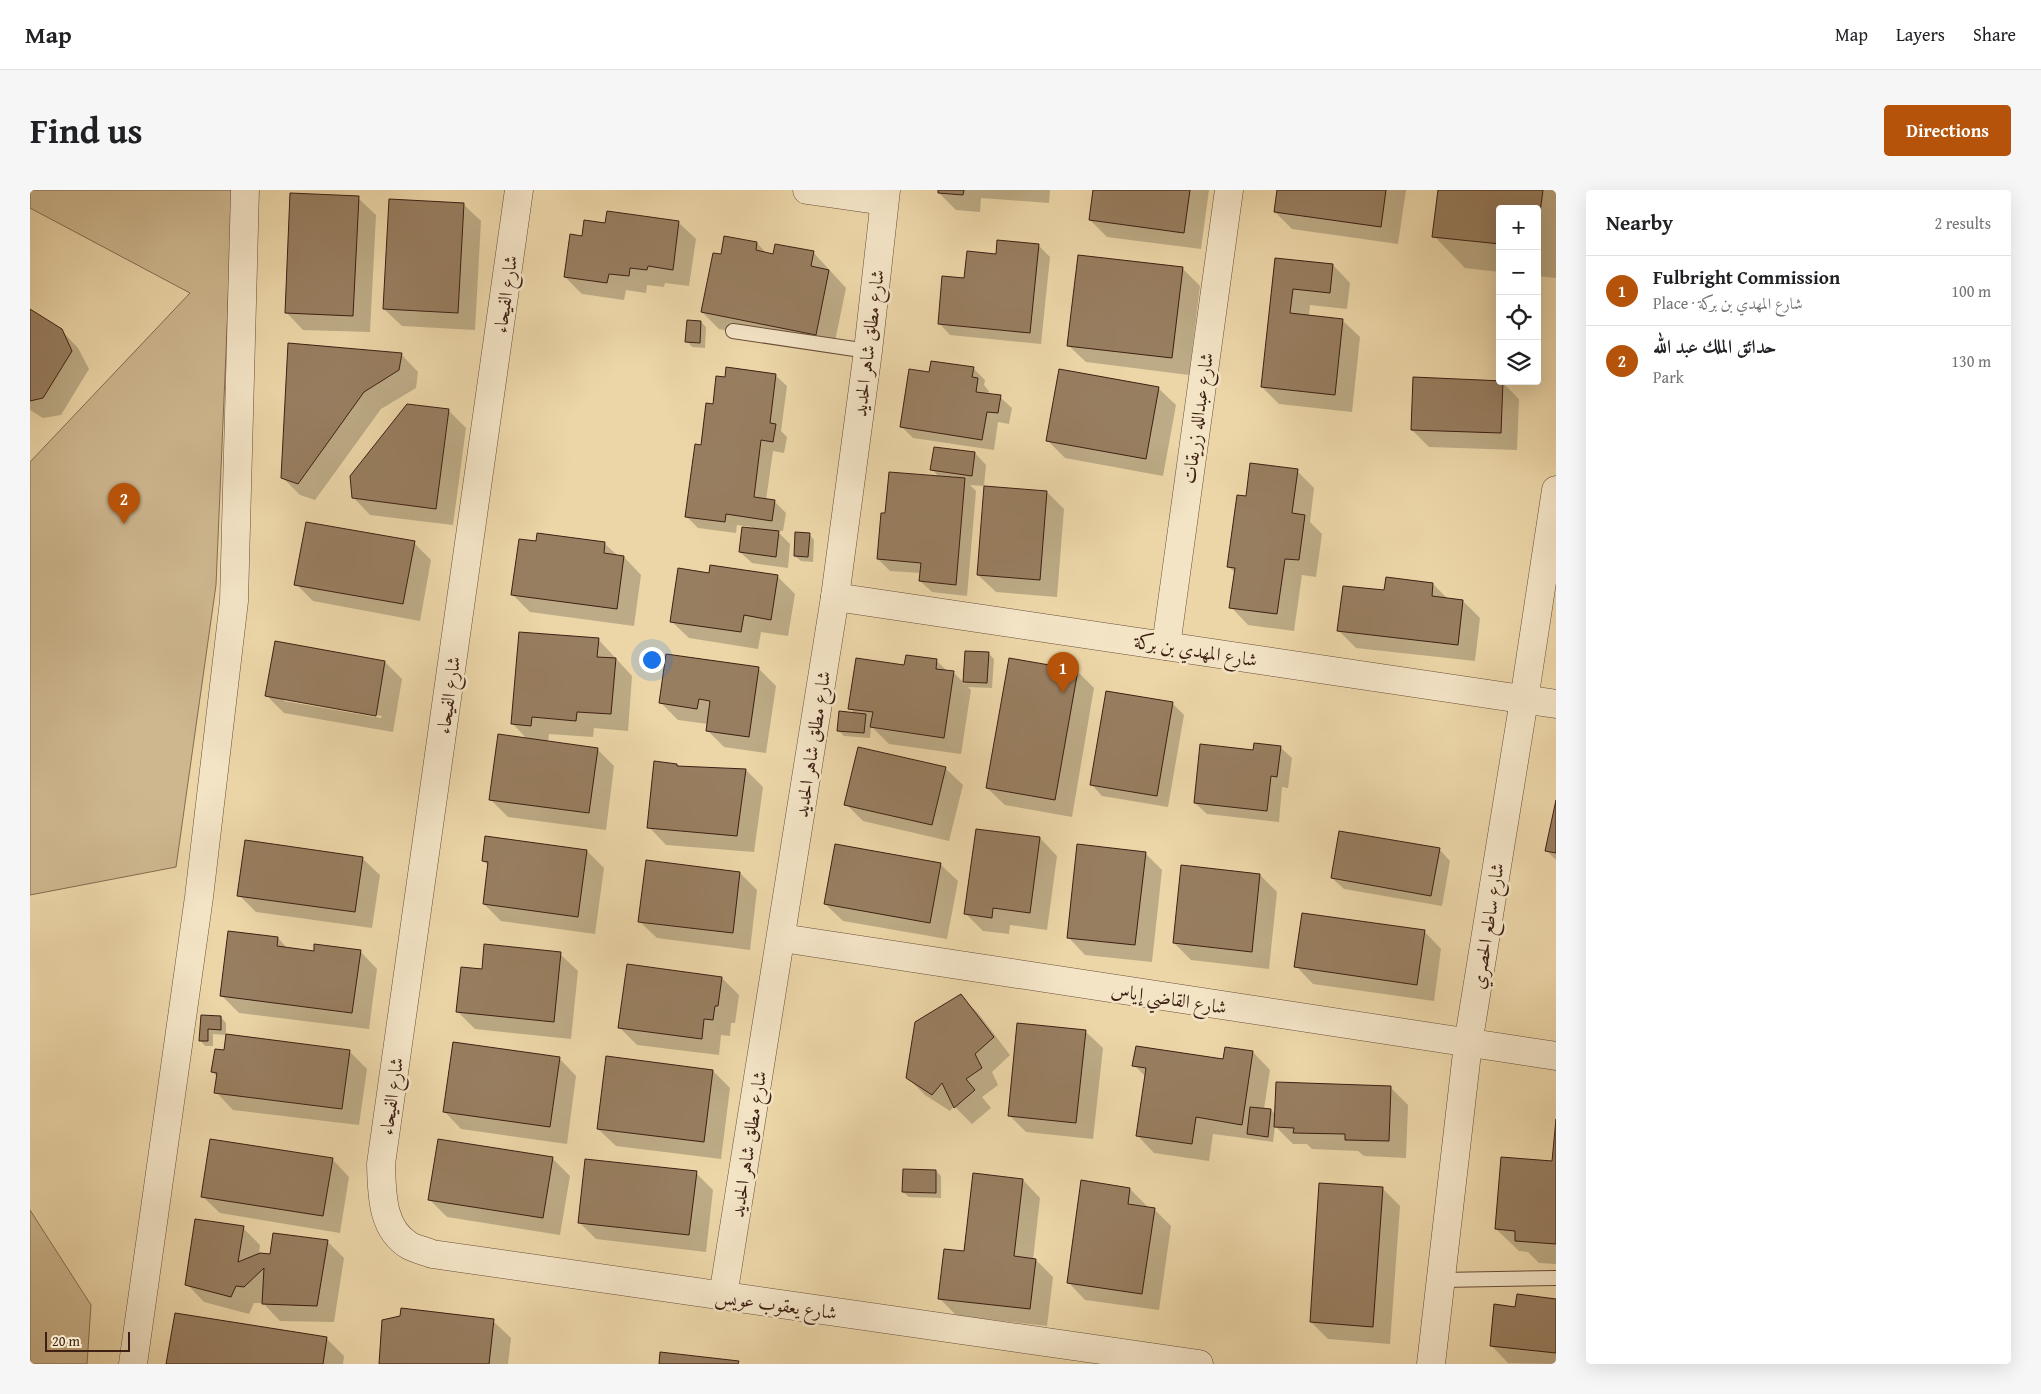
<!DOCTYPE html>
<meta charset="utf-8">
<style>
body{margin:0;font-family:"Gentium Book Plus",Amiri,serif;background:#f6f6f6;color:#202124}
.controls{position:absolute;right:15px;top:15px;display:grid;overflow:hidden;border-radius:5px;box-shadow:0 5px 20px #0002}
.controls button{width:45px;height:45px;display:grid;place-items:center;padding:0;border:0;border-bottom:1px solid #e0e0e0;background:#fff;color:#202124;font:25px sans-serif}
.scale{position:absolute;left:15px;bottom:12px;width:85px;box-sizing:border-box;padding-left:5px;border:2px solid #3d1f13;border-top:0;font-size:14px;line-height:18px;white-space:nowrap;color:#3d1f13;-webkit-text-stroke:4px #f3e4c6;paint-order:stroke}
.you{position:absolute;left:621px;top:469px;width:18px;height:18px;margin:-12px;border:4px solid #fff;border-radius:50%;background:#1a73e8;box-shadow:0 0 0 8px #1a73e833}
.badge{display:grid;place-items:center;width:32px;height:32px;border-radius:50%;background:#b45309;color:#fff;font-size:16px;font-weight:700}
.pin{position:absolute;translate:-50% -41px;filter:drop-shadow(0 1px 2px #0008)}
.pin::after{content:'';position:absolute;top:26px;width:18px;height:15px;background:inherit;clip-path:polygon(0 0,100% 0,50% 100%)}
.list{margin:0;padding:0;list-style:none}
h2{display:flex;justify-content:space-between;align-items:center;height:65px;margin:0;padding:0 20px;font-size:21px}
h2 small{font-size:16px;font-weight:400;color:#757577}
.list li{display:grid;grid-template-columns:32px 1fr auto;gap:15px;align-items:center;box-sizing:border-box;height:70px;padding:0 20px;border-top:1px solid #e0e0e0}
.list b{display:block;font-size:19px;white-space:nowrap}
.list p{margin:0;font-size:16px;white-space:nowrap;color:#757577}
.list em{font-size:16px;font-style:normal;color:#757577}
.icon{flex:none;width:28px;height:28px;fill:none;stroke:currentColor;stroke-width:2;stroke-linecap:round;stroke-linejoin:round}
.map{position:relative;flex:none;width:1526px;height:1174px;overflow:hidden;border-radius:5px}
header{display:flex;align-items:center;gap:30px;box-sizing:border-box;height:70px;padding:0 25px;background:#fff;border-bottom:1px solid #e0e0e0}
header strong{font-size:24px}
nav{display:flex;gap:28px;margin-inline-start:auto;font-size:18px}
.intro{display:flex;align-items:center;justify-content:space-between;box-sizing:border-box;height:120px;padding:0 30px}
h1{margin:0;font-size:35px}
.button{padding:12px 22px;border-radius:5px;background:#b45309;color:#fff;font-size:18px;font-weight:700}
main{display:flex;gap:30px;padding:0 30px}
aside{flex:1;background:#fff;border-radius:5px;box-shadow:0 5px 20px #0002}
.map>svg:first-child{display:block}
</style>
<header>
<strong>Map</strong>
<nav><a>Map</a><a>Layers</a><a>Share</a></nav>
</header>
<div class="intro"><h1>Find us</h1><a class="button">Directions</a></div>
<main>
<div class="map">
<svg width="1526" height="1174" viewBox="0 0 1526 1174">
<rect width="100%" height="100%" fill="#ecd6a8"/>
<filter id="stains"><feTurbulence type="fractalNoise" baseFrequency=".004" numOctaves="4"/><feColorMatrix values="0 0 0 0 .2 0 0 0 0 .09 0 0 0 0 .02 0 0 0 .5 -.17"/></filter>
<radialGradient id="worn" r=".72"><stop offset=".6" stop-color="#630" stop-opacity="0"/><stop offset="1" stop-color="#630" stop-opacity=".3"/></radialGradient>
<g fill="#ceb78f" stroke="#866b51">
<path d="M0,0H203L186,395L146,677L0,705V272L160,103L0,18Z"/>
<path d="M0,1020L61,1115L57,1174H0Z"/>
</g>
<g fill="#0003" fill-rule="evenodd">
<path d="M909,0H1020L1019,13L951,8L950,22L926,20L909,3Z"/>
<path d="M1064,0H1179L1171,59L1077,47L1060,30Z"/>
<path d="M1248,0H1376L1368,54L1262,39L1245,22Z"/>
<path d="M1409,0H1526V88L1507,86V19H1470V82L1435,78L1404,46Z"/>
<path d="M328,8L346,25L340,142L273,140L256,122Z"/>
<path d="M433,14L451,31L445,140L372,136L354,119Z"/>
<path d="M648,32L666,49L659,96L635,93L634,97L617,95L616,103L596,100L594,110L552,104L535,87L553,47L577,34Z"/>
<path d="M727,53L737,64L744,65L783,62L816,98L803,161L689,139L672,122L692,66Z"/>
<path d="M1008,55L1020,67L1011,154L920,145L909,133L935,90L967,66Z"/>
<path d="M1246,69L1303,75L1320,93L1317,119L1280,115L1279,126L1312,130L1330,147L1322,222L1249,214L1232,197Z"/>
<path d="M1153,79L1170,96L1159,185L1056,172L1038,155Z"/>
<path d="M0,121L31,140L48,158L59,179L31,225L13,228L0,220Z"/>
<path d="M671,132L676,137L675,158L662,157L657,151Z"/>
<path d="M259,155L371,164L388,182L386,198L351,219L285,310L270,305L253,288Z"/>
<path d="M943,178L955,190L954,195L959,201L958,205L970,207L982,218L979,234L968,232L964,260L883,248L872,237L900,184Z"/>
<path d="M745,185L757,196L751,241L757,247L754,263L743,261L736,310L744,311L756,323L753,341H747L760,354L758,378L722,373L710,362L722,337L707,335L706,343L668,338L657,327L672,257L684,216Z"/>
<path d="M1472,192L1489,209L1487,260L1399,257L1382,240Z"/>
<path d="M1128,198L1146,215L1133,286L1035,268L1018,251Z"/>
<path d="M418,220L436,238L423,335L340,325L323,307Z"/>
<path d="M945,263L956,275L954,296L940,295L946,301L937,406L902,402L890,391L891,383L860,381L848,369L856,324L909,287L902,279Z"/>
<path d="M1267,281L1284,298L1280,332L1292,344L1286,387L1272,385L1264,441L1218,435L1201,417L1205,383L1198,376L1217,308Z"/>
<path d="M1017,302L1034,319L1027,407L966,402L948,385Z"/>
<path d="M779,344L784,350L783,372L771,371L765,366Z"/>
<path d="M507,352L574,353L588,366L594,367L611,385L604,436L500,422L483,405Z"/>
<path d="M384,353L401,370L390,431L283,411L266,394Z"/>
<path d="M680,384L747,386L765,404L758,446L731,442L728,459L659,448L641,431Z"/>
<path d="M1403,394L1418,409L1433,411L1450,428L1445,471L1326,458L1309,441L1355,402Z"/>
<path d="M568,449L602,486L598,541L564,538L563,547L519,544L518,552L567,559L584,576L576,640L478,627L460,609L498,550L482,533Z"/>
<path d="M936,462L958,463L964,469L962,498L938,497L941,500L931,564L859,554L841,536L840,548L814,546L808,540L825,524L820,518L876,477L907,471L918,482L924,483L935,494Z"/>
<path d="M355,472L372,489L363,542L254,523L237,506ZM254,508L352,526L351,528L254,511Z"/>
<path d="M728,478L746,496L736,563L694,557L677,540L678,534L648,530L631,513Z"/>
<path d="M1047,481L1064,498L1042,627L975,615L957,598Z"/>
<path d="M1142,513L1154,525L1138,617L1072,606L1061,594Z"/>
<path d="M1250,557L1262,568L1258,598L1252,597L1249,632L1177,624L1165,613L1224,561Z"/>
<path d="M647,575L649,577L716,580L733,597L724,662L636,655L619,637Z"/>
<path d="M915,578L933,595L919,651L833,631L816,614Z"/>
<path d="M1526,616V670L1516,660Z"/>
<path d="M1010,648L1027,666L1017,740L980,735L979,744L953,741L936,724Z"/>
<path d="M1409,659L1420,671L1412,716L1314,699L1302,688Z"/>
<path d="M557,661L574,678L565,744L471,731L454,714L459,676L453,671Z"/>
<path d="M1115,663L1132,680L1122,772L1055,765L1038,747Z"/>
<path d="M332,668L350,685L342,738L226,722L209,705Z"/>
<path d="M910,674L928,691L917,749L813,731L795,714Z"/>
<path d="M1152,677L1230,685L1247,702L1239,779L1161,770L1144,753Z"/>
<path d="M710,683L727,700L720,760L627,748L609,731Z"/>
<path d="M1394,741L1411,759L1404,811L1283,794L1266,776Z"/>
<path d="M248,748L258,759L285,762L330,761L347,779L339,839L209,823L192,806Z"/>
<path d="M530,764L548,781L541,849L445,839L428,822L453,780Z"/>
<path d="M692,788L709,805L705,833H701L700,846L691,845L689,865L607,855L590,838Z"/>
<path d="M930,806L948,823L980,865L962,882L968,895L952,907L961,918L942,934L924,916L920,921L895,905L877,887Z"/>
<path d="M172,827H191L196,833V845L183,844V856H175L170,850Z"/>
<path d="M1055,841L1073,858L1063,949L996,942L979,925Z"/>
<path d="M319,861L337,879L329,935L203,920L186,902L187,887L183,882Z"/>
<path d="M1223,862L1240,880L1234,919L1241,920L1246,925L1360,897L1378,915L1376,968L1334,966L1328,961L1282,959L1277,954H1263L1245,936L1243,952L1183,944L1179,971L1124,963L1107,945L1116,887L1104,875L1194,871Z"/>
<path d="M529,868L546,886L537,954L431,939L414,921Z"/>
<path d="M683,881L700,898L691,969L586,956L568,939Z"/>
<path d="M1526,943V1074L1509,1073L1498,1062L1489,1061L1466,1039L1523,973Z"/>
<path d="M522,968L540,986L530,1045L417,1027L399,1009Z"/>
<path d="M302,969L319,987L310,1043L190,1023L172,1006Z"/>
<path d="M906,981L911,986V1008L879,1007L873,1002Z"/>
<path d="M666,983L683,1000L676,1062L566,1049L549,1032Z"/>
<path d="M993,990L1010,1008L1003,1070H1006L1023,1087L1017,1136L927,1126L910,1109L935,1062Z"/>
<path d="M1352,998L1370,1016L1360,1154L1298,1149L1281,1132Z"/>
<path d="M1100,999L1117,1016V1018L1124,1019L1141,1036L1129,1120L1055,1110L1038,1092Z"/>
<path d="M213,1038L230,1055L229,1064L241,1066L297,1051L314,1068L304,1132L250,1131L233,1113H224L219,1124L174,1112L157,1094Z"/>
<path d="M1526,1110V1174L1478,1173L1461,1155L1486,1118Z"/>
<path d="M146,1125L297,1149L314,1166L313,1174H138Z"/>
<path d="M463,1131L481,1148L478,1174H350Z"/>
</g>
<g fill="#987e60" stroke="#3d1f13">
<path d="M908,0H934L933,5L908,3Z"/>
<path d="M1063,0H1160L1154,43L1059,30Z"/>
<path d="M1247,0H1356L1351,37L1244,22Z"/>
<path d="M1408,0H1513L1507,46V19H1470V54L1402,47Z"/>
<path d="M260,3L329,6L323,126L255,123Z"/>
<path d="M359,9L434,13L428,123L353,119Z"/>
<path d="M577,21L649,31L643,80L618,76L617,80L600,78L599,86L579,84L577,93L534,87L540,44L552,46L554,30L575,33Z"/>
<path d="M694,46L727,52L726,60L743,64L745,54L784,61L781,76L799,80L786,145L671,122L683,63L691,64Z"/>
<path d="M967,50L1009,54L1000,143L908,134L912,86L934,88L937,61L966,64Z"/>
<path d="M1048,65L1153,77L1142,168L1037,156Z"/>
<path d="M1245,68L1303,74L1300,103L1263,99L1260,123L1313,129L1305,205L1231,197Z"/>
<path d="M0,119L32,139L42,161L13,208L0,211Z"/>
<path d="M657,130L671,131L670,153L655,152Z"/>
<path d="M258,153L372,163L369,180L334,202L268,294L251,288Z"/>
<path d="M901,171L944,177L942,187L948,188L946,202L971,205L968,223L957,222L952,250L870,237L879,179L899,182Z"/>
<path d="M696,177L746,184L740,233L746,234L743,252L731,250L724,307L745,310L742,331L696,324L695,332L655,327L665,254L671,255L676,213L683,214L686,186L695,187Z"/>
<path d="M1029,179L1129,197L1116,269L1016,251Z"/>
<path d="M1383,187L1473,191L1471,243L1381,240Z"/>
<path d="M377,214L419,219L406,319L322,308L320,286Z"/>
<path d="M904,257L945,262L942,286L900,280Z"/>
<path d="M1220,273L1268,279L1262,323L1275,325L1269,370L1255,369L1247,424L1199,418L1205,378L1197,377L1207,305L1216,306Z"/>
<path d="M859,282L935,288L926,395L889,391L891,373L847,369L851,323H855Z"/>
<path d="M954,296L1017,301L1010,390L947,385Z"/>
<path d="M276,332L385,351L373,414L264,395Z"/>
<path d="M712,337L749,341L746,367L709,362Z"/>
<path d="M765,342L780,343L778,367L764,366Z"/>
<path d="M507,343L575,352L574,363L594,366L587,419L481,405L489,349L506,351Z"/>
<path d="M680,375L748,385L741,430L714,425L711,442L640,432L648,378L679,383Z"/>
<path d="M1356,387L1403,393L1402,406L1433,410L1428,455L1307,441L1313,396L1354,400Z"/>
<path d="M489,442L569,448L567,467L586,468L581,524L547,522L546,531L502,527L501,536L481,534Z"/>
<path d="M245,451L355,471L346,526L235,506Z"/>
<path d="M935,461L959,462L957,493L933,492Z"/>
<path d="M636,464L729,477L719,547L676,541L680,511L669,509L667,519L629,513Z"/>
<path d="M876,465L907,469L906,479L924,481L914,548L840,537L843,522L818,519L826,468L874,475Z"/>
<path d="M979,468L1048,480L1025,610L956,598Z"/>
<path d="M1076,501L1143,512L1127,606L1060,595Z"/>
<path d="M809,521L836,524L834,543L807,541Z"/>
<path d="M468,544L568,558L559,623L459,610Z"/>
<path d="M1224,553L1251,556L1247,587L1241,586L1237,621L1164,613L1170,554L1223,560Z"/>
<path d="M828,557L916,577L902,635L814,615Z"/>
<path d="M624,571L647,574V576L716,579L707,646L617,638Z"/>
<path d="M1526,610V663L1515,661Z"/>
<path d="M946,639L1010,647L1000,723L963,718L962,728L934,724Z"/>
<path d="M1309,641L1410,658L1401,706L1301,688Z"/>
<path d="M455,646L557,660L548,727L453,714L458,672L452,671Z"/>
<path d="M215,650L333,667L325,722L207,706Z"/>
<path d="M805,654L911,673L900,733L794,714Z"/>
<path d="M1047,654L1116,662L1105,755L1037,748Z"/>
<path d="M616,670L710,682L703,743L608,732Z"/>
<path d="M1151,675L1230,684L1222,762L1143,753Z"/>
<path d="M1272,723L1395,740L1387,795L1264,777Z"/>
<path d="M198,741L248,747L247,756L284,761V754L331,760L322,823L190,806Z"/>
<path d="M454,754L531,762L524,832L426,822L431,777L452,779Z"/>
<path d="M597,774L692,787L688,816H685L683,830L674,829L672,849L588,838Z"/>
<path d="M931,804L964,847L945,864L952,878L936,889L945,900L924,918L912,893L902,905L876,888L885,832Z"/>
<path d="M171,825L191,826V840L178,839V851H169Z"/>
<path d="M987,833L1056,840L1046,933L978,926Z"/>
<path d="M196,844L320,860L312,919L184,903L187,883L181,882L185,859L194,860Z"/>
<path d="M423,852L530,867L520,937L413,922Z"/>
<path d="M1106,856L1193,869L1195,857L1223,861L1212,935L1166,927L1162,954L1106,946L1116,878L1102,876Z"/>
<path d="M576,866L683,880L674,952L567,939Z"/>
<path d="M1246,892L1361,896L1359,951L1315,950V944L1263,943L1264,938L1244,937Z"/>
<path d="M1220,917L1241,919L1238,947L1217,944Z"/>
<path d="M1526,929V1054L1485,1051V1041L1465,1039L1471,967L1522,971Z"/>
<path d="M180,949L303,968L293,1026L171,1007Z"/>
<path d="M408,949L523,967L513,1028L398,1010Z"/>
<path d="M555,969L667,981L659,1045L548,1033Z"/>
<path d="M873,979L906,980V1003L872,1002Z"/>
<path d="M943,983L993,989L984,1066L1006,1069L1000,1119L908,1109L914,1059L934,1061Z"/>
<path d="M1051,990L1100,998L1098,1014L1125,1018L1112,1104L1037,1093Z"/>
<path d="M1289,993L1353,997L1343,1137L1280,1132Z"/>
<path d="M165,1029L214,1036L208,1072L230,1063L240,1064L243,1043L298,1050L287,1116L232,1114L234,1078L214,1097L206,1096L201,1107L155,1095Z"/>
<path d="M1487,1104L1526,1109V1163L1460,1156L1464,1114L1485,1117Z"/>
<path d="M371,1118L464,1129L459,1174H349L352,1130L370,1126Z"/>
<path d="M145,1123L297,1147L293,1174H136Z"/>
<path d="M630,1162L709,1171L708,1174H629Z"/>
</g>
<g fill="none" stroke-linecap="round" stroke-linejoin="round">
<defs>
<g id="lane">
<path d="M703,141L838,161"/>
<path d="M1410,1090L1526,1088"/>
</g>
<g id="street">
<path d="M489,0L351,974C352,1003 351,1039 380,1056C386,1059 395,1061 402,1064L1169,1174"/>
<path d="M777,0L854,11"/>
<path d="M805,407L1526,514"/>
<path d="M1136,456L1199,0"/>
<path d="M752,748L1526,866"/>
<path d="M693,1106L805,407L838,161L856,0"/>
<path d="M103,1174L169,707L204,411L215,0"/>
<path d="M1401,1174L1438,854L1494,510L1526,300"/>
</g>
</defs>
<use href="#lane" stroke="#694d38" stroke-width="16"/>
<use href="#street" stroke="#694d38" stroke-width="29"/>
<use href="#lane" stroke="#f3e4c6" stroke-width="14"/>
<use href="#street" stroke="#f3e4c6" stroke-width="28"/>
</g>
<g text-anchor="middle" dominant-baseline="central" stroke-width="5" stroke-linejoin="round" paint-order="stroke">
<g font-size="19" fill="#3d1f13" stroke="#f3e4c6">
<text transform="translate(475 104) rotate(-82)">شارع الفيحاء</text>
<text transform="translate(838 153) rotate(-83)">شارع مطلق شاهر الحديد</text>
<text transform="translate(1167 228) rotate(-82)">شارع عبدالله زريقات</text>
<text transform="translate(1166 460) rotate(9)">شارع المهدي بن بركة</text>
<text transform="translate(418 505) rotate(-82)">شارع الفيحاء</text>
<text transform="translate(782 554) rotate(-81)">شارع مطلق شاهر الحديد</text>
<text transform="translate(1457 736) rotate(-81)">شارع ساطع الحصري</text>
<text transform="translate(1139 808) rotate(9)">شارع القاضي إياس</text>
<text transform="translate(361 906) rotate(-82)">شارع الفيحاء</text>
<text transform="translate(718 954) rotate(-81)">شارع مطلق شاهر الحديد</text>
<text transform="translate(746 1114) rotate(8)">شارع يعقوب عويس</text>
</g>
</g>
<rect width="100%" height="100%" filter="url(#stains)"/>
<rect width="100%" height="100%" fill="url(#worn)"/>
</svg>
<div class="controls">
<button>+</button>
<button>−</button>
<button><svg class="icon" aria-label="locate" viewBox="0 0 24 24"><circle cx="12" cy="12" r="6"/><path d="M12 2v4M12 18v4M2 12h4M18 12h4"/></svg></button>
<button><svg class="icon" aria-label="layers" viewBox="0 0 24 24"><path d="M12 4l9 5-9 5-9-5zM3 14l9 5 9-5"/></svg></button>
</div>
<div class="scale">20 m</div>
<div class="you"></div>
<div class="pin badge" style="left:1033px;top:503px">1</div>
<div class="pin badge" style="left:94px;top:334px">2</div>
</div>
<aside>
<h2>Nearby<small>2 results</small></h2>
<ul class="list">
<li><span class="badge">1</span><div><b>Fulbright Commission</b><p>Place · شارع المهدي بن بركة</p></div><em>100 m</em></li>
<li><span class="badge">2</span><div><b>حدائق الملك عبد الله</b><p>Park</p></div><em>130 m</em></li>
</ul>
</aside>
</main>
